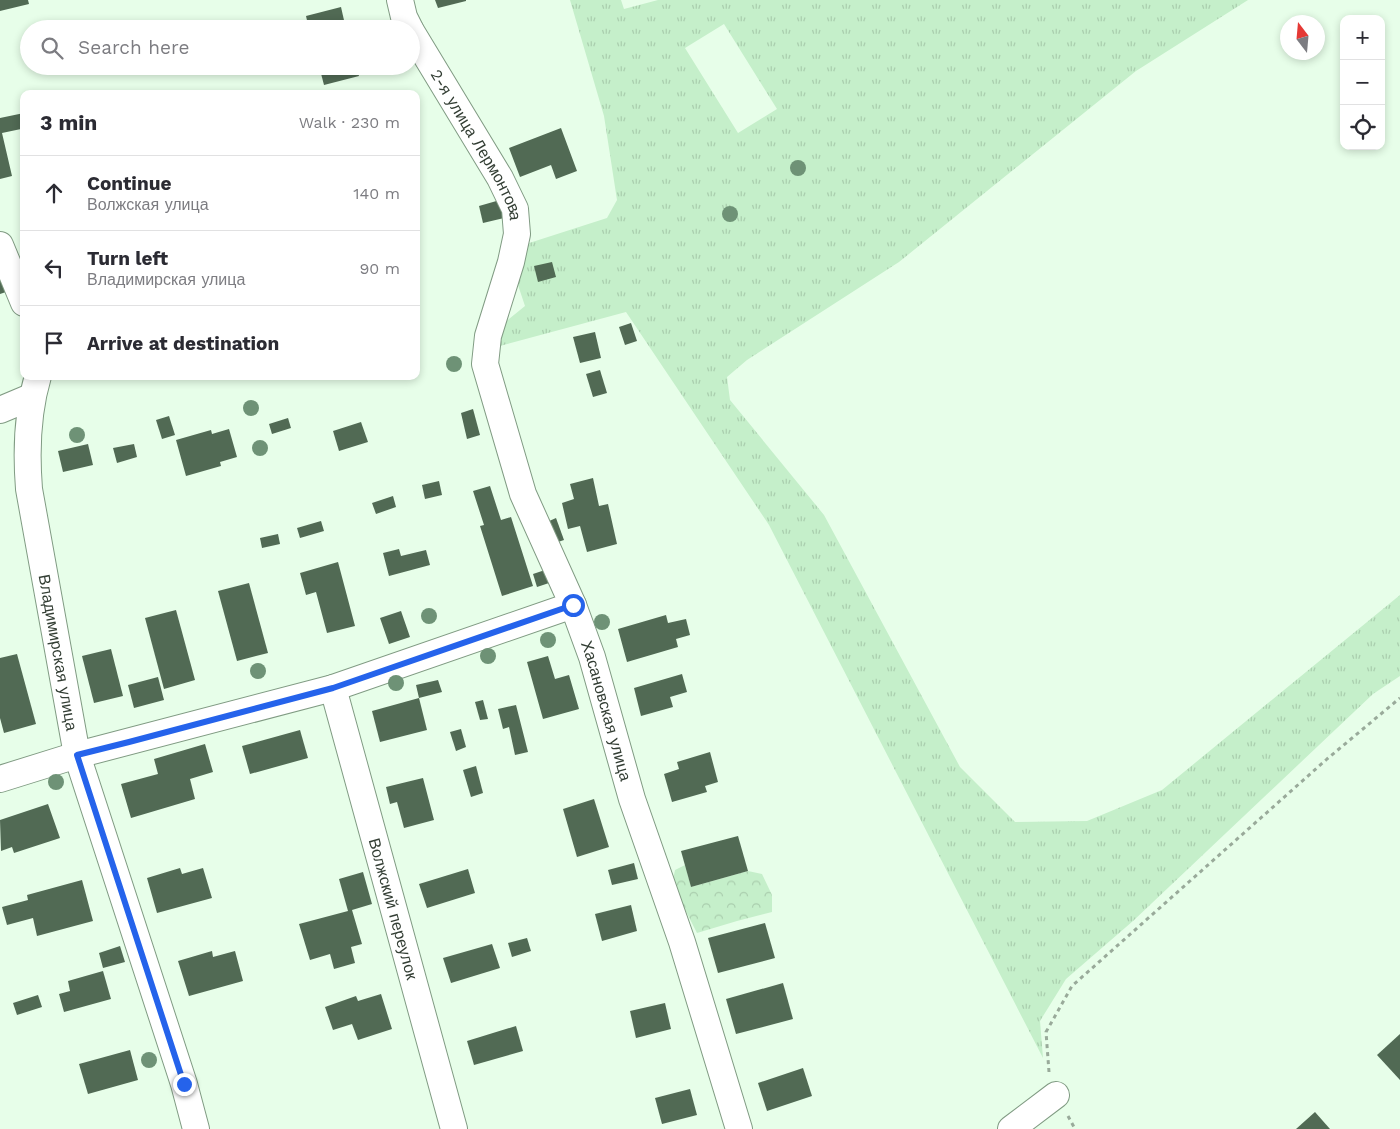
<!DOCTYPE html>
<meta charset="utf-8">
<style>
body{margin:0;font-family:"Work Sans",sans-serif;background:#f7f7f7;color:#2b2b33}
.controls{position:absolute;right:15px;top:15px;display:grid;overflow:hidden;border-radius:10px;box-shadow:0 2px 8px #0003}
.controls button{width:45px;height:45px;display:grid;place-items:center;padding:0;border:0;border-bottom:1px solid #e1e1e2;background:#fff;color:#2b2b33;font:25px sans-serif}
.compass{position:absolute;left:1280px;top:15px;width:45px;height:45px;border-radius:50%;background:#fff;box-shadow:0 2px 8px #0003;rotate:344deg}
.stop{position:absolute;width:15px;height:15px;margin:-11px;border:4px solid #2563eb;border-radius:50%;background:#fff}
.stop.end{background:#2563eb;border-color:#fff;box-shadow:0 1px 5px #0008}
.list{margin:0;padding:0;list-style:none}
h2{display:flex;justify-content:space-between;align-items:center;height:65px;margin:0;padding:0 20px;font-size:21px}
h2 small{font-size:16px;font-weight:400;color:#7c7c81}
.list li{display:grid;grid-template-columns:32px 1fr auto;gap:15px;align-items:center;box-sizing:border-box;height:75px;padding:0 20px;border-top:1px solid #e1e1e2}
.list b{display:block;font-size:19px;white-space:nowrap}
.list p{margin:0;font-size:16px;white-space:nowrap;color:#7c7c81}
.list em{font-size:16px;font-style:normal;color:#7c7c81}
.icon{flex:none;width:28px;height:28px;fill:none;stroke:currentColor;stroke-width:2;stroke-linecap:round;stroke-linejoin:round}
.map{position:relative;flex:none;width:1400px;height:1129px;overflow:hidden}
.search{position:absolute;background:#fff;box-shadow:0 2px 8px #0003;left:20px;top:20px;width:400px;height:55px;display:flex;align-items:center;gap:12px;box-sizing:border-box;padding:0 18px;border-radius:28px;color:#7c7c81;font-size:19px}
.panel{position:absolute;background:#fff;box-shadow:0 2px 8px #0003;left:20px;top:90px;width:400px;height:290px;border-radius:10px}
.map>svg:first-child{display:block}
</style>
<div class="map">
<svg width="1400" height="1129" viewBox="0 0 1400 1129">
<defs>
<pattern id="grass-tufts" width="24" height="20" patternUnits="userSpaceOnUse" patternTransform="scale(1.25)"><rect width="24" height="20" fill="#c5efca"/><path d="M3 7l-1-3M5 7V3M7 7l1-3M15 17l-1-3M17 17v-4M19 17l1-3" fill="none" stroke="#aaceae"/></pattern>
<pattern id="forest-crowns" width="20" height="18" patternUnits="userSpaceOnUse" patternTransform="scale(1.25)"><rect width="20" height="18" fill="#c5efca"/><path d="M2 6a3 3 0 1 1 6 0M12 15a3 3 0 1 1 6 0" fill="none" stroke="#aaceae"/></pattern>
</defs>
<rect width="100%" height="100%" fill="#e7fee9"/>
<path fill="url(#grass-tufts)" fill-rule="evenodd" d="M570,0H621L624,9L658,0H1248L1136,71L899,262L747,360L727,377L730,400L824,515L960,767L1015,822L1087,821L1162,790L1400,595V676L1373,694L1133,921L1066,979L1040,1021L1043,1058L769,525L626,312L489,349L504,323L525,306L517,282L523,245L607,218L617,200L604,116ZM724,24L777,109L738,133L685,48Z"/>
<path fill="url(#forest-crowns)" d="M685,865L691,887L748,871L762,874L772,895V912L737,921L697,933L672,884L675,870Z"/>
<g fill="#516a54">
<path d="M0,0H28L29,4L0,11Z"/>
<path d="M435,0H466V1L438,8Z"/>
<path d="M341,7L346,29H309L306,16Z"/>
<path d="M319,66H356L359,76L324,85Z"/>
<path d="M24,113V136L21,129L2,133L12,176L0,179V118Z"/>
<path d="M561,128L577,171L556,179L551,165L520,177L509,148Z"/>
<path d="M500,200L504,218L483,223L479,206Z"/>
<path d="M552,262L556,277L538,282L534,266Z"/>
<path d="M0,275L6,292L0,294Z"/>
<path d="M631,323L637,341L625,345L619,327Z"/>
<path d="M595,332L601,358L580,363L573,337Z"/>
<path d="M600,370L607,393L593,397L586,374Z"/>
<path d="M473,409L480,435L467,439L461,413Z"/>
<path d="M169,416L175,435L162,439L156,420Z"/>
<path d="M288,418L291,428L272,434L269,424Z"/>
<path d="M361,422L368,442L339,451L333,431Z"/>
<path d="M229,429L237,457L220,462L221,466L186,476L176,440L211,430L212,434Z"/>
<path d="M88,444L93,465L63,472L58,451Z"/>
<path d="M134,444L137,457L117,463L113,448Z"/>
<path d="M593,478L599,506L608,504L617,544L587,552L580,526L568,529L562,503L574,499L570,484Z"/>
<path d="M439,481L442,495L425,499L422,485Z"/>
<path d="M490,486L501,520L511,517L533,586L502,596L480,526L484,525L473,491Z"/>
<path d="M393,496L396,507L376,514L372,503Z"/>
<path d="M556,518L564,540L555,543L547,522Z"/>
<path d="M321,521L324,531L300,538L297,528Z"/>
<path d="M278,534L280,544L262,548L260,538Z"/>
<path d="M399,549L401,556L426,550L430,565L389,576L383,553Z"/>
<path d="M338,562L355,626L327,633L316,592L306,595L300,573Z"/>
<path d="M545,570L549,583L537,587L533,574Z"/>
<path d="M249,583L268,653L237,661L218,591Z"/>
<path d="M176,610L195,680L164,689L145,618Z"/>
<path d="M401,611L410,637L389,644L380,618Z"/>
<path d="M666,615L668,623L686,619L690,635L676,639L678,647L627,662L618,629Z"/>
<path d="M111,649L123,696L94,703L82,656Z"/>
<path d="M17,654L36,724L4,733L0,718V658Z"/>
<path d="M548,656L555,679L569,675L579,709L543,719L527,662Z"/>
<path d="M682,674L687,692L670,697L673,707L641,716L634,688Z"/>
<path d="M158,677L164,700L134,708L128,685Z"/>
<path d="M438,680L442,692L419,698L416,685Z"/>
<path d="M419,698L427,730L380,742L372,711Z"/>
<path d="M483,700L488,719L480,720L475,702Z"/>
<path d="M516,705L528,752L515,755L509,727L503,729L498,709Z"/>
<path d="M461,729L466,747L456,751L450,732Z"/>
<path d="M300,730L308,758L250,774L242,746Z"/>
<path d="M205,744L213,772L190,779L195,799L131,818L121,784L158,774L154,759Z"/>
<path d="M710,752L718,782L705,786L707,792L672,802L664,774L679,769L677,762Z"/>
<path d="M476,766L483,793L471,797L463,770Z"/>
<path d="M423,778L434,820L404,828L397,802L390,804L386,787Z"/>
<path d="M594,799L609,847L577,857L563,809Z"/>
<path d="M48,804L60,838L14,853L12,847L1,851L0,820Z"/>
<path d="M738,836L748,871L691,887L681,851Z"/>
<path d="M634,863L638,879L612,885L608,870Z"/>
<path d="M180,868L182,874L203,868L212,898L157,913L147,878Z"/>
<path d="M468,869L475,893L427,908L419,884Z"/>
<path d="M363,872L372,904L352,910L362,944L351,947L355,963L334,969L330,954L310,960L299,924L348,911L339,879Z"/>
<path d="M82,880L93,921L37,936L33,918L7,925L2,907L28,900L27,895Z"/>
<path d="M631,905L637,931L602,941L595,914Z"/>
<path d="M765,923L775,958L718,973L708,938Z"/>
<path d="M527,938L531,951L512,957L508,943Z"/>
<path d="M492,944L500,968L451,983L443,958Z"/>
<path d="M120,946L125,962L103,968L99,953Z"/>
<path d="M212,951L213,957L235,951L243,981L189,996L178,961Z"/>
<path d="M103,971L111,999L64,1012L59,994L70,991L68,981Z"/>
<path d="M783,983L793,1019L736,1034L726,999Z"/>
<path d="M381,994L392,1029L358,1040L352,1024L333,1030L325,1007L356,996L358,1001Z"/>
<path d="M38,995L42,1007L17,1015L13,1003Z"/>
<path d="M665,1003L671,1029L636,1038L630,1011Z"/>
<path d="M516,1026L523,1051L474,1065L467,1041Z"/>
<path d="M1400,1034V1080L1377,1055Z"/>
<path d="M130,1050L138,1080L88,1094L79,1064Z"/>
<path d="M803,1068L812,1096L767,1111L758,1083Z"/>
<path d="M690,1089L697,1115L662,1124L655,1098Z"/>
<path d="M1315,1112L1330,1129H1296Z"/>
</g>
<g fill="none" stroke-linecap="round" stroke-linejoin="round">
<defs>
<g id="street">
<path d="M400,0L404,17L410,29"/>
<path id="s1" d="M411,31L500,178L515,209L517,234L511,262L488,336L485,364L523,494L573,605L592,657L632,799L682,942L739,1129"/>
<path d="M0,245L24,303"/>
<path id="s2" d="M38,376C27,413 26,451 29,489L77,755L184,1084L196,1129"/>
<path d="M0,410L31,397"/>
<path id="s3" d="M333,688L454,1129"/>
<path d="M0,779L77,755L333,688L573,605"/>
<path d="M1011,1129L1056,1095"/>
</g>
</defs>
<use href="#street" stroke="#809b83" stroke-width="28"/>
<g stroke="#99aa9a" stroke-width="3" stroke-dasharray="4 4" stroke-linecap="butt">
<path d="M1049,1072L1046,1032L1072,986L1327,759L1400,698"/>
<path d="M1068,1116L1075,1129"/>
</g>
<use href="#street" stroke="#fff" stroke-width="26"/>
</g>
<g fill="#6e9276">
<circle cx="798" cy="168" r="8"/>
<circle cx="730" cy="214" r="8"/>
<circle cx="454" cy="364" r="8"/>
<circle cx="251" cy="408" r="8"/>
<circle cx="77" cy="435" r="8"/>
<circle cx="260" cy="448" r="8"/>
<circle cx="429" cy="616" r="8"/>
<circle cx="602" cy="622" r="8"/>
<circle cx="548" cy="640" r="8"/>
<circle cx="488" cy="656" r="8"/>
<circle cx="258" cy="671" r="8"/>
<circle cx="396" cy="683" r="8"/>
<circle cx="56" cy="782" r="8"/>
<circle cx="149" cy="1060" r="8"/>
</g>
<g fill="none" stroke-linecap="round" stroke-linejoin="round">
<path stroke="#2563eb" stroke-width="6" d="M184,1084L77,755L129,742L333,688L573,605"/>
</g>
<g text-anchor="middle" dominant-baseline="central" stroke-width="5" stroke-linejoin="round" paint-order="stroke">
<g font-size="16" fill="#333e34" stroke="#e7fee9">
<text stroke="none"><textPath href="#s1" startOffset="132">2-я улица Лермонтова</textPath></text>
<text stroke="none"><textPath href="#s2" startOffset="280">Владимирская улица</textPath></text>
<text stroke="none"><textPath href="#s1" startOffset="734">Хасановская улица</textPath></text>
<text stroke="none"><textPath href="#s3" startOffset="229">Волжский переулок</textPath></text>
</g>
</g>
</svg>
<div class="controls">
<button>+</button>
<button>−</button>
<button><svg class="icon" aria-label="locate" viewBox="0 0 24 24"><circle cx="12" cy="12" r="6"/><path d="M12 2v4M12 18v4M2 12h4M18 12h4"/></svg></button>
</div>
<svg class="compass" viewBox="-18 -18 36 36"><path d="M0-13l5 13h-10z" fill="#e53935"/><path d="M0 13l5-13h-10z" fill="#7c7c81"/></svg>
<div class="stop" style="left:573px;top:605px"></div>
<div class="stop end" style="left:184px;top:1084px"></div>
<div class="search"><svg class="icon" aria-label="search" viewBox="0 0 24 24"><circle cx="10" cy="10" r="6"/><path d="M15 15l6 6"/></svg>Search here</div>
<section class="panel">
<h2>3 min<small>Walk · 230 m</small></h2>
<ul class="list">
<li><svg class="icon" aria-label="ahead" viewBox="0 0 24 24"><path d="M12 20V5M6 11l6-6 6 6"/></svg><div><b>Continue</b><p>Волжская улица</p></div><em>140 m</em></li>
<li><svg class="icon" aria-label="left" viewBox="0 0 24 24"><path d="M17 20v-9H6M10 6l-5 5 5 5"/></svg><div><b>Turn left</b><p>Владимирская улица</p></div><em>90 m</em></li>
<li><svg class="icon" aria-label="arrive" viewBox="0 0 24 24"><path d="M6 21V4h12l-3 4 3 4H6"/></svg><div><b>Arrive at destination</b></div></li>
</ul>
</section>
</div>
